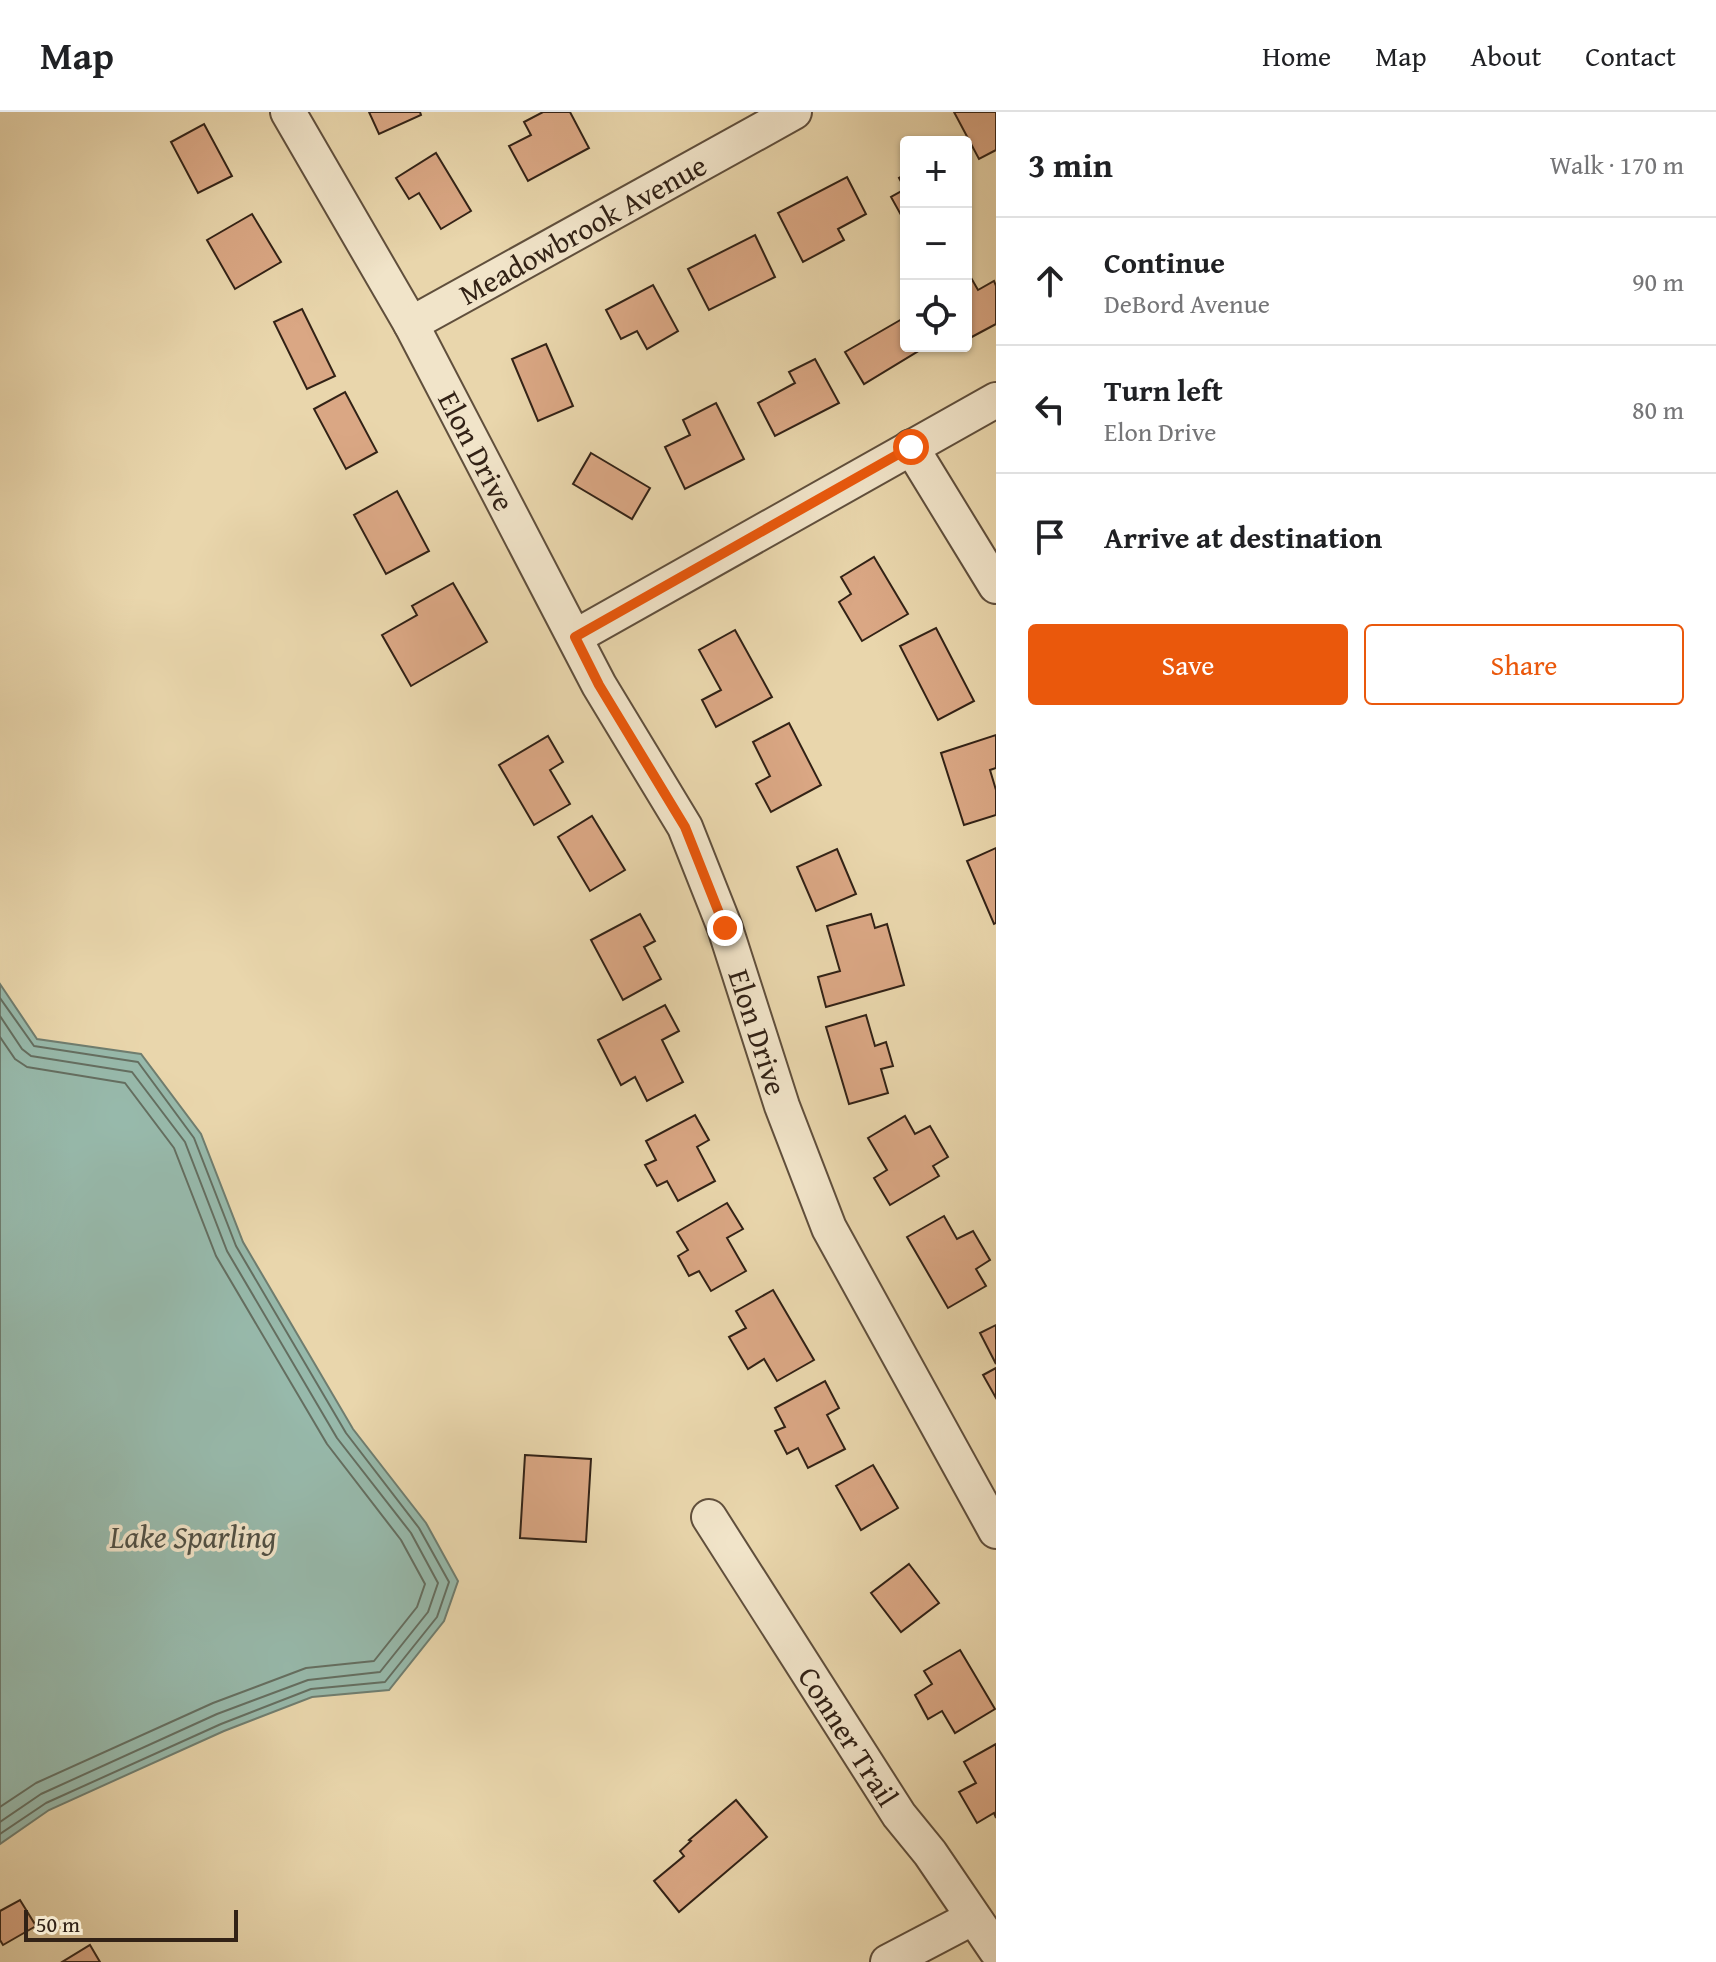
<!DOCTYPE html>
<meta charset="utf-8">
<style>
body{margin:0;font-family:"Gentium Book Plus",serif;background:#f2f2f2;color:#202124}
.controls{position:absolute;right:24px;top:24px;display:grid;overflow:hidden;border-radius:8px;box-shadow:0 2px 6px #0004}
.controls button{width:72px;height:72px;display:grid;place-items:center;padding:0;border:0;border-bottom:2px solid #e0e0e0;background:#fff;color:#202124;font:40px sans-serif}
.scale{position:absolute;left:24px;bottom:20px;width:214px;box-sizing:border-box;padding-left:8px;border:4px solid #322216;border-top:0;font-size:22px;line-height:28px;white-space:nowrap;color:#322216;-webkit-text-stroke:6px #f1e4c9;paint-order:stroke}
.stop{position:absolute;width:24px;height:24px;margin:-18px;border:6px solid #ea580c;border-radius:50%;background:#fff}
.stop.end{background:#ea580c;border-color:#fff;box-shadow:0 2px 8px #0008}
.list{margin:0;padding:0;list-style:none}
h2{display:flex;justify-content:space-between;align-items:center;height:104px;margin:0;padding:0 32px;font-size:34px}
h2 small{font-size:26px;font-weight:400;color:#757577}
.list li{display:grid;grid-template-columns:52px 1fr auto;gap:24px;align-items:center;box-sizing:border-box;height:128px;padding:0 32px;border-top:2px solid #e0e0e0}
.list b{display:block;font-size:30px;white-space:nowrap}
.list p{margin:0;font-size:26px;white-space:nowrap;color:#757577}
.list em{font-size:26px;font-style:normal;color:#757577}
.actions{display:flex;gap:16px;padding:24px 32px}
.actions a{flex:1;padding:18px 0;border:2px solid #ea580c;border-radius:8px;text-align:center;font-size:28px;color:#ea580c}
.actions .main{background:#ea580c;color:#fff}
.icon{flex:none;width:44px;height:44px;fill:none;stroke:currentColor;stroke-width:2;stroke-linecap:round;stroke-linejoin:round}
.map{position:relative;flex:none;width:996px;height:1850px;overflow:hidden}
header{display:flex;align-items:center;gap:48px;box-sizing:border-box;height:112px;padding:0 40px;background:#fff;border-bottom:2px solid #e0e0e0}
header strong{font-size:38px}
nav{display:flex;gap:44px;margin-inline-start:auto;font-size:28px}
main{display:flex}
aside{flex:1;background:#fff}
.map>svg:first-child{display:block}
</style>
<header>
<strong>Map</strong>
<nav><a>Home</a><a>Map</a><a>About</a><a>Contact</a></nav>
</header>
<main>
<div class="map">
<svg width="996" height="1850" viewBox="0 0 996 1850">
<rect width="100%" height="100%" fill="#e9d6ac"/>
<filter id="stains"><feTurbulence type="fractalNoise" baseFrequency=".0025" numOctaves="4"/><feColorMatrix values="0 0 0 0 .2 0 0 0 0 .09 0 0 0 0 .02 0 0 0 .5 -.17"/></filter>
<radialGradient id="worn" r=".72"><stop offset=".6" stop-color="#630" stop-opacity="0"/><stop offset="1" stop-color="#630" stop-opacity=".3"/></radialGradient>
<path fill="#97b9ab" stroke="#6f7d6f" stroke-width="2" d="M0,872L37,927L141,942L201,1022L243,1130L353,1317L426,1411L458,1469L444,1509L389,1578L312,1585L224,1619L49,1698L0,1732Z"/>
<g fill="none" stroke-linecap="round" stroke-linejoin="round">
<g stroke="#646e60" stroke-width="2">
<path d="M0,886L34,934L138,950L194,1026L236,1134L346,1321L419,1416L449,1470L437,1505L385,1570L311,1577L221,1612L46,1691L0,1722"/>
<path d="M0,904L22,937L31,944L132,960L185,1030L227,1139L337,1326L411,1421L438,1471L428,1500L380,1560L308,1568L217,1602L41,1682L0,1710"/>
<path d="M0,925L15,947L27,955L125,971L174,1036L216,1144L327,1332L401,1428L425,1472L417,1495L374,1549L306,1556L213,1591L36,1671L0,1695"/>
</g>
</g>
<g fill="#daa784" stroke="#322216" stroke-width="2">
<path d="M369,0H420L421,3L379,22Z"/>
<path d="M543,0H570L589,36L528,69L509,34L531,23L524,10Z"/>
<path d="M954,0H996V38L979,47Z"/>
<path d="M204,12L232,64L198,81L171,30Z"/>
<path d="M436,41L471,99L441,117L419,81L409,87L396,66Z"/>
<path d="M906,62V112L891,85L905,77L899,66Z"/>
<path d="M847,65L866,102L838,117L844,128L803,150L778,101Z"/>
<path d="M252,102L281,150L235,177L207,128Z"/>
<path d="M755,123L775,165L709,198L688,157Z"/>
<path d="M966,157L978,178L994,169L996,174V212L968,227Z"/>
<path d="M653,173L678,219L647,237L637,219L621,227L606,198Z"/>
<path d="M302,197L335,264L307,277L274,210Z"/>
<path d="M902,207L906,214V234H918L920,238L864,272L845,240Z"/>
<path d="M546,232L573,294L538,309L512,247Z"/>
<path d="M815,247L839,291L775,324L758,291L795,271L789,260Z"/>
<path d="M345,280L377,340L346,357L314,297Z"/>
<path d="M716,291L744,347L685,377L665,335L690,323L683,308Z"/>
<path d="M591,341L650,376L632,407L573,372Z"/>
<path d="M397,379L429,439L386,462L354,403Z"/>
<path d="M874,445L908,502L862,529L839,490L851,482L841,465Z"/>
<path d="M453,471L487,530L411,574L382,523L417,503L412,494Z"/>
<path d="M936,516L974,589L938,608L900,534Z"/>
<path d="M735,518L772,585L716,615L702,588L721,578L699,538Z"/>
<path d="M789,611L821,673L771,700L756,672L770,664L753,630Z"/>
<path d="M996,623V656L990,658L996,678V703L964,713L941,641Z"/>
<path d="M548,624L563,650L550,658L570,692L534,713L499,653Z"/>
<path d="M592,704L625,758L590,779L558,725Z"/>
<path d="M996,736V811L994,812L967,749Z"/>
<path d="M837,737L856,782L816,799L797,755Z"/>
<path d="M640,802L655,829L644,835L661,867L623,888L591,828Z"/>
<path d="M871,802L875,816L887,812L904,873L826,895L818,865L840,859L827,814Z"/>
<path d="M665,893L679,919L662,928L683,970L647,989L635,965L621,973L598,928Z"/>
<path d="M866,903L875,934L886,930L893,954L881,957L888,981L849,992L826,915Z"/>
<path d="M695,1003L709,1028L697,1035L715,1069L678,1089L667,1069L657,1074L645,1053L656,1048L646,1029Z"/>
<path d="M905,1004L915,1022L930,1014L948,1045L933,1054L939,1064L890,1093L874,1066L887,1058L868,1026Z"/>
<path d="M727,1091L743,1117L727,1126L746,1159L711,1179L699,1159L689,1164L678,1144L688,1138L677,1120Z"/>
<path d="M944,1104L957,1127L973,1119L990,1148L976,1157L986,1174L948,1196L907,1125Z"/>
<path d="M773,1178L814,1248L777,1269L764,1247L748,1257L729,1225L746,1216L736,1199Z"/>
<path d="M996,1213V1252L980,1221Z"/>
<path d="M996,1256V1286L983,1263Z"/>
<path d="M825,1269L839,1296L827,1303L845,1337L808,1356L798,1336L787,1342L775,1319L785,1315L775,1296Z"/>
<path d="M525,1343L591,1347L586,1430L520,1426Z"/>
<path d="M873,1353L898,1396L861,1418L836,1374Z"/>
<path d="M909,1452L939,1491L901,1520L871,1481Z"/>
<path d="M960,1538L995,1597L955,1621L942,1599L928,1607L915,1583L932,1572L924,1559Z"/>
<path d="M996,1632V1706L994,1701L977,1711L959,1680L976,1671L964,1650Z"/>
<path d="M736,1688L767,1725L679,1800L654,1769L684,1744L680,1739L691,1729L689,1728Z"/>
<path d="M20,1788L36,1814L3,1833L0,1828V1799Z"/>
<path d="M90,1833L100,1850H62Z"/>
</g>
<g fill="none" stroke-linecap="round" stroke-linejoin="round">
<defs>
<g id="minor">
<path id="s1" d="M288,0L411,212L599,573L685,715L725,816L782,994L829,1116L996,1419"/>
<path id="s2" d="M411,212L794,0"/>
<path d="M911,335L996,474"/>
<path d="M575,525L996,288"/>
<path id="s3" d="M709,1405L899,1703L930,1741L996,1838"/>
<path d="M888,1850L972,1806"/>
</g>
</defs>
<use href="#minor" stroke="#604f3c" stroke-width="38"/>
<use href="#minor" stroke="#f1e4c9" stroke-width="34"/>
</g>
<g fill="none" stroke-linecap="round" stroke-linejoin="round">
<path stroke="#ea580c" stroke-width="10" d="M725,816L685,715L599,573L575,525L911,335"/>
</g>
<g text-anchor="middle" dominant-baseline="central" stroke-width="7" stroke-linejoin="round" paint-order="stroke">
<g font-size="30" fill="#322216" stroke="#f1e4c9">
<text stroke="none"><textPath href="#s2" startOffset="196">Meadowbrook Avenue</textPath></text>
<text stroke="none"><textPath href="#s1" startOffset="388">Elon Drive</textPath></text>
<text stroke="none"><textPath href="#s1" startOffset="1036">Elon Drive</textPath></text>
<text stroke="none"><textPath href="#s3" startOffset="260">Conner Trail</textPath></text>
</g>
<g font-size="32" font-style="italic" fill="#504f43" stroke="#f1e4c9">
<text x="193" y="1424">Lake Sparling</text>
</g>
</g>
<rect width="100%" height="100%" filter="url(#stains)"/>
<rect width="100%" height="100%" fill="url(#worn)"/>
</svg>
<div class="controls">
<button>+</button>
<button>−</button>
<button><svg class="icon" aria-label="locate" viewBox="0 0 24 24"><circle cx="12" cy="12" r="6"/><path d="M12 2v4M12 18v4M2 12h4M18 12h4"/></svg></button>
</div>
<div class="scale">50 m</div>
<div class="stop" style="left:911px;top:335px"></div>
<div class="stop end" style="left:725px;top:816px"></div>
</div>
<aside>
<h2>3 min<small>Walk · 170 m</small></h2>
<ul class="list">
<li><svg class="icon" aria-label="ahead" viewBox="0 0 24 24"><path d="M12 20V5M6 11l6-6 6 6"/></svg><div><b>Continue</b><p>DeBord Avenue</p></div><em>90 m</em></li>
<li><svg class="icon" aria-label="left" viewBox="0 0 24 24"><path d="M17 20v-9H6M10 6l-5 5 5 5"/></svg><div><b>Turn left</b><p>Elon Drive</p></div><em>80 m</em></li>
<li><svg class="icon" aria-label="arrive" viewBox="0 0 24 24"><path d="M6 21V4h12l-3 4 3 4H6"/></svg><div><b>Arrive at destination</b></div></li>
</ul>
<div class="actions"><a class="main">Save</a><a>Share</a></div>
</aside>
</main>
